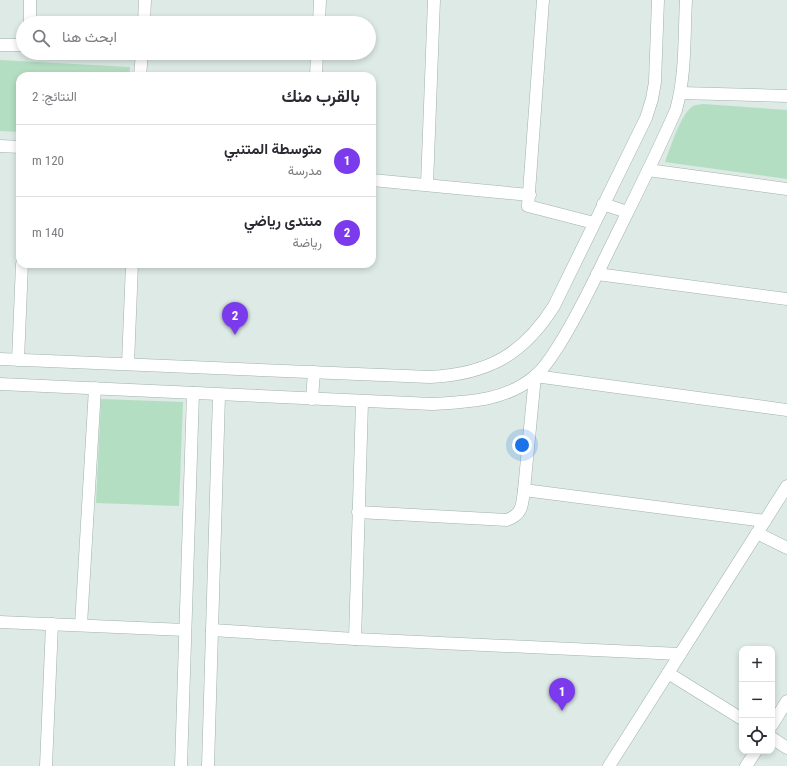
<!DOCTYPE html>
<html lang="ar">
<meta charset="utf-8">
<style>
body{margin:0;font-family:"Roboto Condensed",Vazirmatn,sans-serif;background:#f7f7f7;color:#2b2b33;direction:rtl}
.controls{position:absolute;right:12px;bottom:12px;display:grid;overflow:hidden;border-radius:8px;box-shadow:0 2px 6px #0003}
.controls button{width:36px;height:36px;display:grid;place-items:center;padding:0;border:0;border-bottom:1px solid #e1e1e2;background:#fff;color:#2b2b33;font:20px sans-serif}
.you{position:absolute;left:522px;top:445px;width:14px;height:14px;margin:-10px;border:3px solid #fff;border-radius:50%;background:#1a73e8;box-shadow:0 0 0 6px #1a73e833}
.badge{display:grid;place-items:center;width:26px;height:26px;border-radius:50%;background:#7c3aed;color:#fff;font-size:13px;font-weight:700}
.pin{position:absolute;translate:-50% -33px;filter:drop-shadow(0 1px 2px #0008)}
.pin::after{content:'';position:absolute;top:21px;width:14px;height:12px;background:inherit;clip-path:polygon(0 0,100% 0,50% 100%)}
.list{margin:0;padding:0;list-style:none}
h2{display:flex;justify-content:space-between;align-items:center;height:52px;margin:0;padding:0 16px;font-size:17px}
h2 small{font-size:13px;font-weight:400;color:#7c7c81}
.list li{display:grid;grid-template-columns:26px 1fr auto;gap:12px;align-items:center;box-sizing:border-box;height:72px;padding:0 16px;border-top:1px solid #e1e1e2}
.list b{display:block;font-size:15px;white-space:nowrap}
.list p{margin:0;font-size:13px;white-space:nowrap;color:#7c7c81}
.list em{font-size:13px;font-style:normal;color:#7c7c81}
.icon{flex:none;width:22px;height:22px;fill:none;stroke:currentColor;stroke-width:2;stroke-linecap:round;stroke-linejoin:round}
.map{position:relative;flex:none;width:787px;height:766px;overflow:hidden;direction:ltr}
.search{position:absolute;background:#fff;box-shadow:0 2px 6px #0003;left:16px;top:16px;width:360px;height:44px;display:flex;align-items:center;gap:10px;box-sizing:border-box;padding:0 14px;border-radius:22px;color:#7c7c81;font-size:15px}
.panel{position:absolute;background:#fff;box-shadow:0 2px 6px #0003;left:16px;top:72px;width:360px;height:196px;border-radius:12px;direction:rtl}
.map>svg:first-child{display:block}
</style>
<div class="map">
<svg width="787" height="766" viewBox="0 0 787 766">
<rect width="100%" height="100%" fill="#ddeae5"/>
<g fill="#b4dec1">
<path d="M0,60L130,67L129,76H20V132L0,131Z"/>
<path d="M703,104L787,110V179L665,162C670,149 681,113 693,106C696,105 700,104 703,104Z"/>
<path d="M101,399L183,402L179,506L96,503Z"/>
</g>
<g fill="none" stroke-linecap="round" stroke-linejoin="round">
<defs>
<g id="minor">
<path d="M543,0L528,206L594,223"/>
<path d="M30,23V0"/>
<path d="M144,23L145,0"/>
<path d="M319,23L320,0"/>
<path d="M0,45H23"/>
<path d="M140,76L142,53"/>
<path d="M316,76L317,53"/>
<path d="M681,93L787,96"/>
<path d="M0,146L20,147"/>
<path d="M648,170L787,189"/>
<path d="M372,180L530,195"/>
<path d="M427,185L434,0"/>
<path d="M603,204L627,212"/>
<path d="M597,274L787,299"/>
<path d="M0,359L430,377C488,374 523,355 554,306L646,118L652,99L655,82L658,0"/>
<path d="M18,360L22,264"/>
<path d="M128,363L132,264"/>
<path d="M0,384L432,404C468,402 506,401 535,376C545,368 552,356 559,345C578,315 593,283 608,252C631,205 655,158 676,110C686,74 684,37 686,0"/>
<path d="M312,399L314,372"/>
<path d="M524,490L765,521"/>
<path d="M358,512L507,520C523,514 522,505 524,490L535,376L787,410"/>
<path d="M757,533L787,548"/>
<path d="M0,622L185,630"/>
<path d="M81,625L95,388"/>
<path d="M212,630L355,639L680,654"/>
<path d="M355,639L362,402"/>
<path d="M668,673L742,719"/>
<path d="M772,725L787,701"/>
<path d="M772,738L787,748"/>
<path d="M46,766L52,624"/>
<path d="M181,766L193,393"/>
<path d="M208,766L219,395"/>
<path d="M746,766L756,751"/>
</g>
<path id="tertiary" d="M609,766L787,486"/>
</defs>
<use href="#minor" stroke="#a0b2ac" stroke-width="13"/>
<use href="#tertiary" stroke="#a0b2ac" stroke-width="13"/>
<use href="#minor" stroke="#fff" stroke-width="12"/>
<use href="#tertiary" stroke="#fff" stroke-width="12"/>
</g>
</svg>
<div class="controls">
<button>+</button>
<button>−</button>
<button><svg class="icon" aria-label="locate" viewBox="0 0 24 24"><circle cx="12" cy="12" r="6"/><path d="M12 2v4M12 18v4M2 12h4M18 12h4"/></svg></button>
</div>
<div class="you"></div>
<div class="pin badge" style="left:562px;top:711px">1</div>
<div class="pin badge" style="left:235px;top:335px">2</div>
<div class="search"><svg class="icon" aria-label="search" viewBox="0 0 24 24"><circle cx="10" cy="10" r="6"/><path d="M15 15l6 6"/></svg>ابحث هنا</div>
<section class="panel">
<h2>بالقرب منك<small>النتائج: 2</small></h2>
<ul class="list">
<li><span class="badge">1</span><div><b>متوسطة المتنبي</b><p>مدرسة</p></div><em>120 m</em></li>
<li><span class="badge">2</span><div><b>منتدى رياضي</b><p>رياضة</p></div><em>140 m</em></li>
</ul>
</section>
</div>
